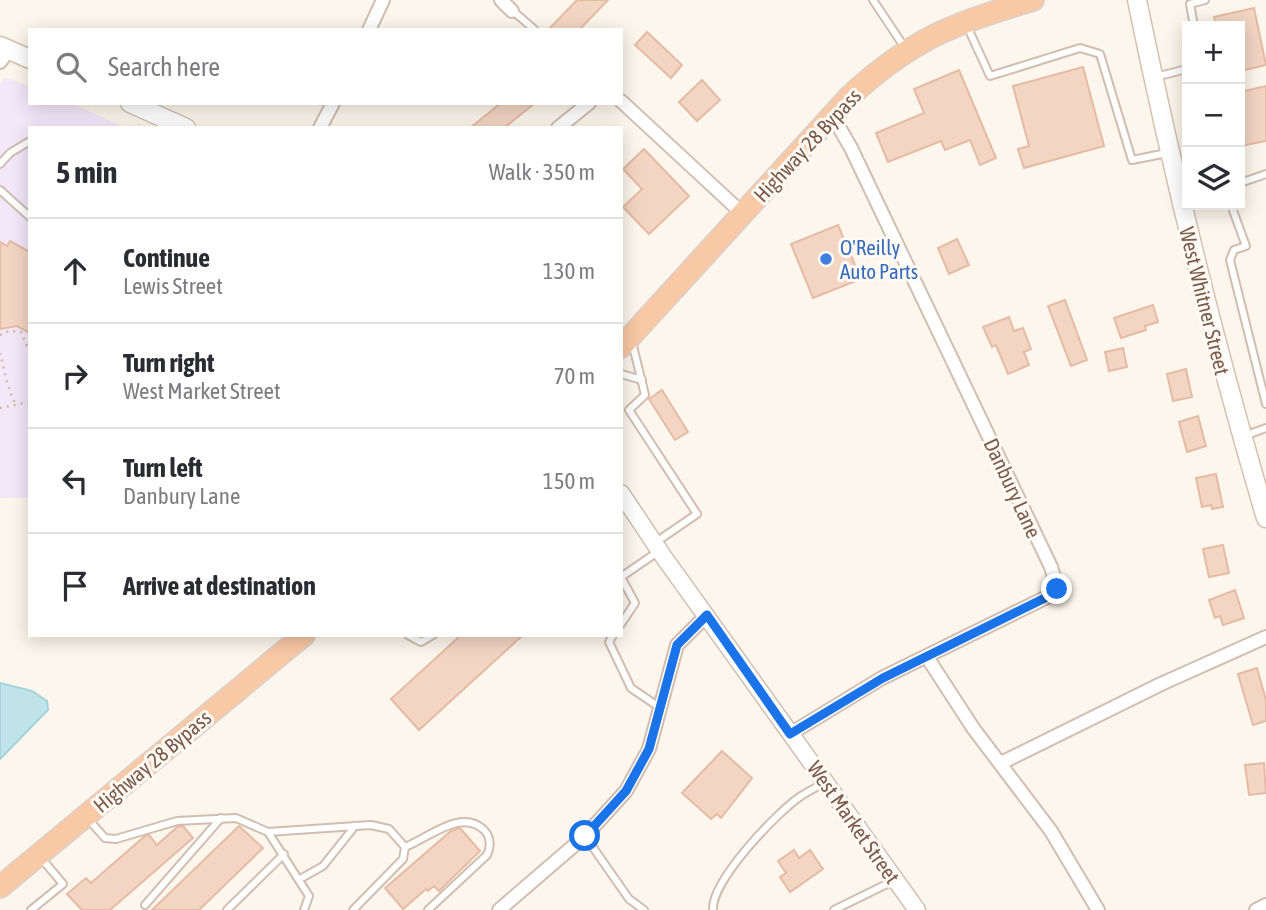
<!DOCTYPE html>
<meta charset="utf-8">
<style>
body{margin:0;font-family:"Asap Condensed",sans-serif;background:#f2f2f3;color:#2b2b33}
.controls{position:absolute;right:21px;top:21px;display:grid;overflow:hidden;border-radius:0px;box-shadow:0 4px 18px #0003}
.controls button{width:63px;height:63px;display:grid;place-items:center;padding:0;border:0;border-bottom:2px solid #e1e1e2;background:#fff;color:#2b2b33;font:35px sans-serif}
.stop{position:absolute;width:21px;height:21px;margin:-16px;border:5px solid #1a73e8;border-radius:50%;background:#fff}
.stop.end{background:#1a73e8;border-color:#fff;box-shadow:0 2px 7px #0008}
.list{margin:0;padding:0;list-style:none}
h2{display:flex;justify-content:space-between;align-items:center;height:91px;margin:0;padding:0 28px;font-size:30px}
h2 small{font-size:23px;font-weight:400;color:#7c7c81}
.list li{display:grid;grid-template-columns:46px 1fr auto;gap:21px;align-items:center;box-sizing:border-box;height:105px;padding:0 28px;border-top:2px solid #e1e1e2}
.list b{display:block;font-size:26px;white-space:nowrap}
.list p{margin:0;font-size:23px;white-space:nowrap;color:#7c7c81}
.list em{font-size:23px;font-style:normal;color:#7c7c81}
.icon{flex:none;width:38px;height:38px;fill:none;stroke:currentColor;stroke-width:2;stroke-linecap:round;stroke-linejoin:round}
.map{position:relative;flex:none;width:1266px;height:910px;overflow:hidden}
.search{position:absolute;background:#fff;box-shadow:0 4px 18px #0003;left:28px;top:28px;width:595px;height:77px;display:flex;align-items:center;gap:18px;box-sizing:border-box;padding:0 24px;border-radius:0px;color:#7c7c81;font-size:26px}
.panel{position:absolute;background:#fff;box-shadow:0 4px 18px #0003;left:28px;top:126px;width:595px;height:511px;border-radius:0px}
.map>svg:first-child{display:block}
</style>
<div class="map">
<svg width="1266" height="910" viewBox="0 0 1266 910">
<rect width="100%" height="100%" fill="#fdf6ec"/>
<path fill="#f3e8fa" d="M5,77L30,87V103H71L126,128H30V498H0V84Z"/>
<path fill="#bfe3e8" stroke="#a5d3da" stroke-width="2" d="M0,683L32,691L47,701L48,710L0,759Z"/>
<g fill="#f3d5c3" stroke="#e6bba3" stroke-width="2">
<path d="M577,0H608L579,30H548Z"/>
<path d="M1254,8L1266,65L1240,71V26H1216L1214,17Z"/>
<path d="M647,32L682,65L671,78L635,45Z"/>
<path d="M1083,67L1104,146L1024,168L1018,149L1029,146L1013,86Z"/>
<path d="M959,70L996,158L980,165L970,140L945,150L941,141L888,162L876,133L924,113L914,89Z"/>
<path d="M702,80L720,100L697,121L679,102Z"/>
<path d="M1266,86V141L1240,146V92Z"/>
<path d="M501,103H535L504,128H470Z"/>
<path d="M644,149L689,196L649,234L623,207L642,189L623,169Z"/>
<path d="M838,225L861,279L813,298L791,244Z"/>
<path d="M957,239L969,265L949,274L938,248Z"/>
<path d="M10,241L30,252V333L17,326L0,329V242L7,246Z"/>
<path d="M1065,300L1087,360L1071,366L1048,306Z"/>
<path d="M1153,305L1158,322L1145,326L1146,330L1121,338L1114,318Z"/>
<path d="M1009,317L1014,331L1023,328L1031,349L1024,352L1029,365L1008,374L996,345L992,347L983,327Z"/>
<path d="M1123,348L1127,367L1109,371L1105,352Z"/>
<path d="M1186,369L1192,397L1173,401L1167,374Z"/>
<path d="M662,390L688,432L675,440L649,399Z"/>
<path d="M1198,416L1206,446L1187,452L1179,422Z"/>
<path d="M1216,474L1223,507L1212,509L1211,505L1202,507L1196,478Z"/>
<path d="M1223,545L1229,573L1209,577L1203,549Z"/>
<path d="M1235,590L1244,618L1223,625L1220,616L1215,618L1209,600Z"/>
<path d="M461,635H523L419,730L391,699Z"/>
<path d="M1257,668L1266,700V721L1253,725L1238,674Z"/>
<path d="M722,751L752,778L721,818L717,814L711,819L682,793Z"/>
<path d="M1264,763L1266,793L1249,795L1245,765Z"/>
<path d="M183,826L193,838L110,910H82L67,894L86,878L91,883L145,836L149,835L157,845L177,827Z"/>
<path d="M239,826L263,848L199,910H152Z"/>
<path d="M460,828L480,851L439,891L434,886L428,891L426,889L403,909L385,888L451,831Z"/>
<path d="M794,850L799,858L810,850L823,869L790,892L780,877L786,873L778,861Z"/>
</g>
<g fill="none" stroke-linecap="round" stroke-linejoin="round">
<defs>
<g id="service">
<path d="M873,0L905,48"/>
<path d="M513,11L535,30"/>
<path d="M967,26L990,76L1080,48L1100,54L1132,160L1167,153"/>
<path d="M1194,26L1190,4L1205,0"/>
<path d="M1155,77L1187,69"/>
<path d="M0,164L10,153L30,141"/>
<path d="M1240,183L1266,174"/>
<path d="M0,190L30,217"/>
<path d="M1231,205L1246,246L1234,250L1230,260L1266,404"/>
<path d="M632,342L645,395L629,410L697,514L656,542"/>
<path d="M621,374L642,380"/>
<path d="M1244,436L1266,428"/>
<path d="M621,577L659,551"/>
<path d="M621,624L635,603L622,579"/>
<path d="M408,635L421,642L433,635"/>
<path d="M613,635L609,642L631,688L659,707"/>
<path d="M87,818L105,838L116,839L177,821L236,818L268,832L371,825L389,829L405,847L403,859L353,910"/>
<path d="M268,832L309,896L304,910"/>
<path d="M585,836L629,899L644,910"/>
<path d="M405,847C429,838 461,808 484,830C491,837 491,847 487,855L428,910"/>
<path d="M300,879L323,866L355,826"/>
<path d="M145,905L221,818"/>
<path d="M31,910L63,884L42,859"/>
<path d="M227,910L284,854"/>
<path d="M713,910C711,881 777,812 801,796C809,791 817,787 825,782"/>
<path d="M834,910L895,880"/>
</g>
<g id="minor">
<path d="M501,0L512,11"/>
<path d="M369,30L383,0"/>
<path d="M0,62L9,50"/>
<path d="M621,101L743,214"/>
<path d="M320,128L333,103"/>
<path d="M558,128L589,103"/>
<path d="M927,657L973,728L1051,831L1098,910"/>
<path d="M790,734L882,678L1049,596L1057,588L1051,567L851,148L832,115"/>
<path d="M1001,763L1161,684L1266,637"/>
<path d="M499,910L585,836L626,791L649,749L677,645L707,615"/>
<path d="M1256,910L1266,905"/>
</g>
<path id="tertiary" d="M621,493L663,556L917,910"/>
<g id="secondary">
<path d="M1137,0C1173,175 1215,347 1266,518"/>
<path d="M0,46L30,59"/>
<path d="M130,103L186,128"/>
</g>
<g id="trunk">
<path d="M621,347L850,96C912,39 954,23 1033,0"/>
<path d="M0,887L304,635"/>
</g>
</defs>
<use href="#service" stroke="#d1beb0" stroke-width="10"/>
<use href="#minor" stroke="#d1beb0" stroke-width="16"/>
<use href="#tertiary" stroke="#d1beb0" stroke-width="19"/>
<use href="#secondary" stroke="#d6c0b0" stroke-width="21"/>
<use href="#trunk" stroke="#dad1cd" stroke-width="24"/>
<g stroke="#d9b8a5" stroke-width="2.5" stroke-dasharray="2 5" stroke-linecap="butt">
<path d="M0,335L9,331L21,332L30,353"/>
<path d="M0,353C4,368 8,391 15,403"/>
<path d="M0,408L30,402"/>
</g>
<use href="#service" stroke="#fff" stroke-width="6"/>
<use href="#minor" stroke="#fff" stroke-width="12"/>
<use href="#tertiary" stroke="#fff" stroke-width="16"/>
<use href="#secondary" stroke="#fff" stroke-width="18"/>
<use href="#trunk" stroke="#f9c8a4" stroke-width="21"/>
</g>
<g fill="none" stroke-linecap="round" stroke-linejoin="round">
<path stroke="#1a73e8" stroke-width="9" d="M585,836L626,791L649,749L677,645L707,615L790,734L883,678L1049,596L1057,589"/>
</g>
<circle fill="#3f7fe0" stroke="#fffaf3" stroke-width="2.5" cx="826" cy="259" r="7"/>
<g text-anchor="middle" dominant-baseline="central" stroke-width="6" stroke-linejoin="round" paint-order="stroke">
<g font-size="21" fill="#7a5c4d" stroke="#fffaf3">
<text transform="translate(807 145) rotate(-47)">Highway 28 Bypass</text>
<text transform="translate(1205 301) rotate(76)">West Whitner Street</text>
<text transform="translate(1013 488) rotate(65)">Danbury Lane</text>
<text transform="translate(152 761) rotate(-40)">Highway 28 Bypass</text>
<text transform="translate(854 822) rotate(55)">West Market Street</text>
</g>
<g font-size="21" fill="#366cbe" stroke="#fffaf3" text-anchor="start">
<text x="840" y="247">O'Reilly<tspan x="840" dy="24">Auto Parts</tspan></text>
</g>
</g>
</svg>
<div class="controls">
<button>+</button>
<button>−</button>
<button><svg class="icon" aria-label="layers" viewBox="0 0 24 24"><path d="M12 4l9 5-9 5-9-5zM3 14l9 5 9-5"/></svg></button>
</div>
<div class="stop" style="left:585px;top:836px"></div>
<div class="stop end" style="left:1057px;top:589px"></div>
<div class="search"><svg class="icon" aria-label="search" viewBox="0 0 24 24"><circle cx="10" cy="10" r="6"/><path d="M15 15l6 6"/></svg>Search here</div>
<section class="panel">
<h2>5 min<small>Walk · 350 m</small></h2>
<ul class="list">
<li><svg class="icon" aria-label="ahead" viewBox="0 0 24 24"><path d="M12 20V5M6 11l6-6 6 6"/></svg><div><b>Continue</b><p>Lewis Street</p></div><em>130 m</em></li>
<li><svg class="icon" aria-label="right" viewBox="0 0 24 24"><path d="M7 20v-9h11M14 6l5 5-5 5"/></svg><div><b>Turn right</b><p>West Market Street</p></div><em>70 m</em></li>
<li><svg class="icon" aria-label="left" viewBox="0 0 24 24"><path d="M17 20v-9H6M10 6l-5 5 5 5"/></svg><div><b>Turn left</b><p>Danbury Lane</p></div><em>150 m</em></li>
<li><svg class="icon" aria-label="arrive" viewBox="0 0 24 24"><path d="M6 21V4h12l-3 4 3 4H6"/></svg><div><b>Arrive at destination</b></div></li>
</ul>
</section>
</div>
